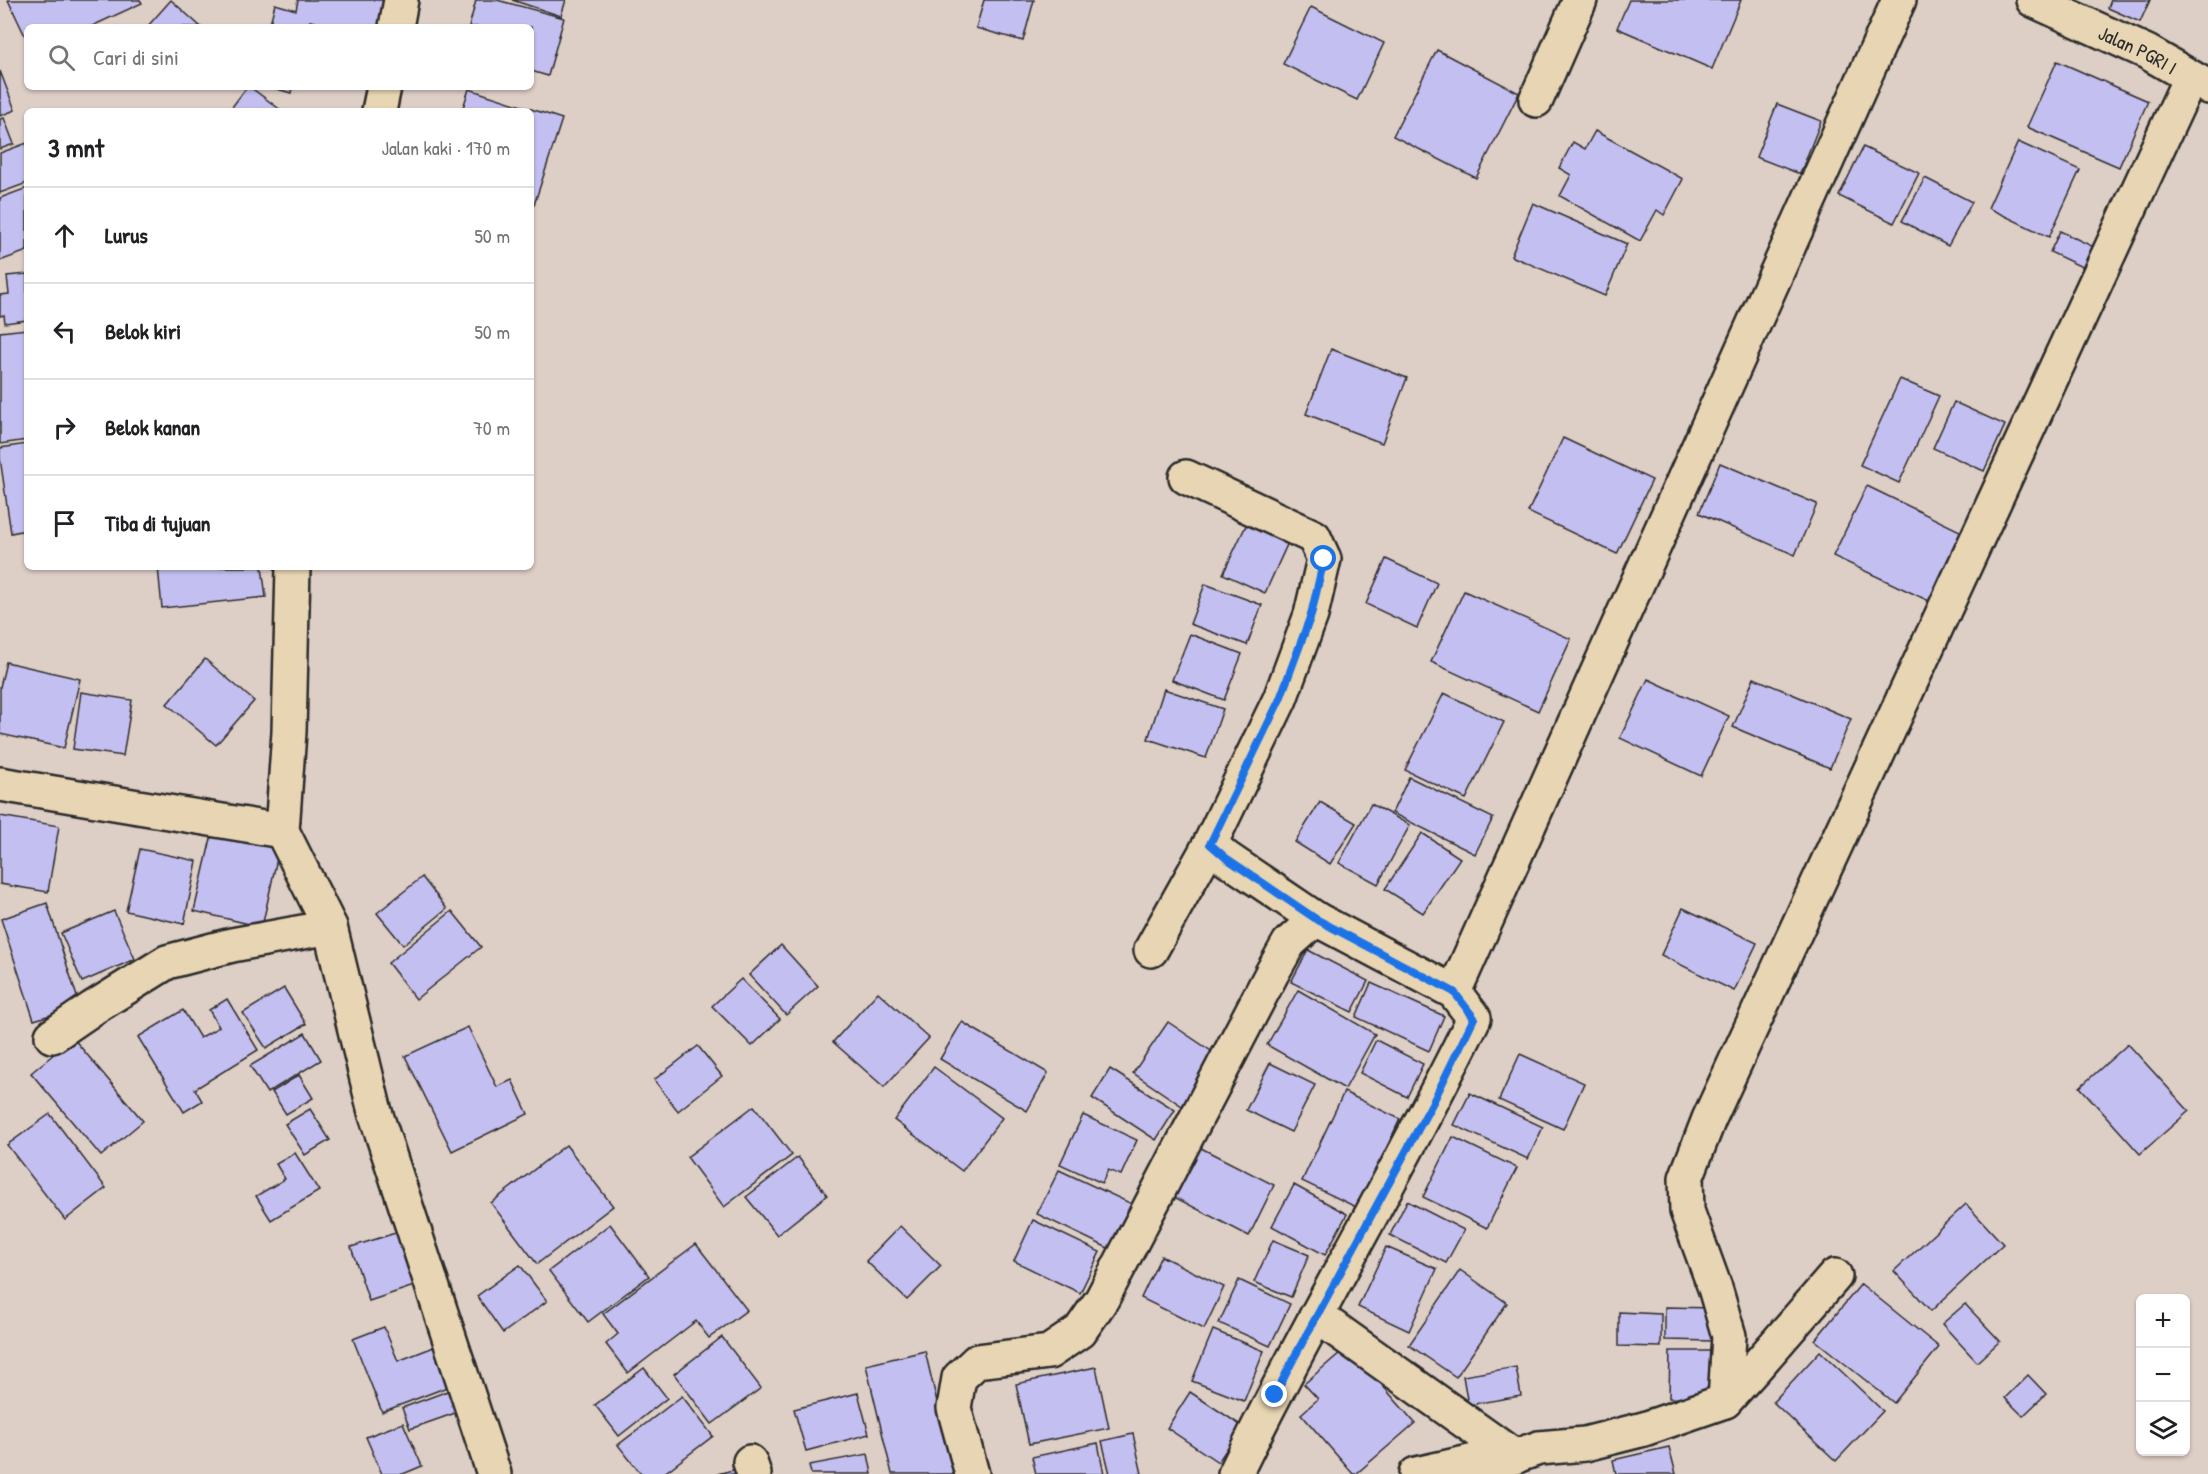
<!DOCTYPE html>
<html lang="id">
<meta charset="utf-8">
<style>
body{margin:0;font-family:"Patrick Hand",sans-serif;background:#f6f6f6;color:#202124}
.controls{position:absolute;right:18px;bottom:18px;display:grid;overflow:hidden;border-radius:9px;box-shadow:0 2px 4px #0004}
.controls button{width:54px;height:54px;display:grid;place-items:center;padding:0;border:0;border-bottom:2px solid #e0e0e0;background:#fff;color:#202124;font:30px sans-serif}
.stop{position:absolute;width:18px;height:18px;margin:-14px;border:4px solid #1a73e8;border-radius:50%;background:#fff}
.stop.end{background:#1a73e8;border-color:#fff;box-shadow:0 2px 6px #0008}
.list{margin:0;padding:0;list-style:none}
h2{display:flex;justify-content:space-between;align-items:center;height:78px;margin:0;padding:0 24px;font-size:26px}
h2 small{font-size:20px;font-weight:400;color:#757577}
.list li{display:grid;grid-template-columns:39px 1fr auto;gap:18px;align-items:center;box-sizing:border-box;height:96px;padding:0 24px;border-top:2px solid #e0e0e0}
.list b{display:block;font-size:22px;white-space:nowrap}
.list em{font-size:20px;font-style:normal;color:#757577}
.icon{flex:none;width:33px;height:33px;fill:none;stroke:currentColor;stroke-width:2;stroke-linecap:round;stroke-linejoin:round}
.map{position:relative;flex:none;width:2208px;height:1474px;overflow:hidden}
.search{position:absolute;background:#fff;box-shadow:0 2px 4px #0004;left:24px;top:24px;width:510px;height:66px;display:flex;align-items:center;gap:15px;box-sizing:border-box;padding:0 21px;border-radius:9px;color:#757577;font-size:22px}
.panel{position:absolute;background:#fff;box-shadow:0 2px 4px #0004;left:24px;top:108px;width:510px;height:462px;border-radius:9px}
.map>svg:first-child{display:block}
</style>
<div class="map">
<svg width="2208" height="1474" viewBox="0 0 2208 1474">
<rect width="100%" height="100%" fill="#ddcec6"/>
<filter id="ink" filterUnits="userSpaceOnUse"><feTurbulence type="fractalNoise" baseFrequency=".0167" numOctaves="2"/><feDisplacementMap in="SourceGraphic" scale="12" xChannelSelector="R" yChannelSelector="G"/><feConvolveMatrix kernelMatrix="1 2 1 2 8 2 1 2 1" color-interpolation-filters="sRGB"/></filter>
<g filter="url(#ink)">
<g fill="#c4bff1" stroke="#2b2b2b" stroke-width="1.5">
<path d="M8,0H140L142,3L90,27H27V40Z"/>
<path d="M171,0L201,27H147Z"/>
<path d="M298,0H391L384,27H333L310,21L308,27H269L275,4L296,10Z"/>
<path d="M476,0H497L564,18L548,76L531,71V27H469Z"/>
<path d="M512,0H566L561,16Z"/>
<path d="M984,0H1034L1023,41L976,28Z"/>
<path d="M1629,0H1741L1712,69L1617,28Z"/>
<path d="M2111,0H2150L2140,22L2108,8Z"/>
<path d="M1311,7L1384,43L1357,100L1283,64Z"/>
<path d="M1437,50L1519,93L1476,178L1393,136Z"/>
<path d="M2057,61L2148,101L2119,167L2027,127Z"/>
<path d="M0,71L15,110L0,116Z"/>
<path d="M247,87H250L282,111H229Z"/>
<path d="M270,87H292L291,93Z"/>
<path d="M469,89L562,119L534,205L531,204V111H462Z"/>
<path d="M1777,104L1821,121L1800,174L1756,157Z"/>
<path d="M4,118L14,144L0,149V119Z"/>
<path d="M1595,131L1683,179L1664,215L1657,210L1640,241L1560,196L1571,175L1559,168L1573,142L1585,149Z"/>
<path d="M2018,142L2080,170L2049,237L1988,208Z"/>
<path d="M27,143V183L0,193V153Z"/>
<path d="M1863,147L1919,173L1894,223L1839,196Z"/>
<path d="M1925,178L1972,202L1948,246L1902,221Z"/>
<path d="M27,188V251L0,261V198Z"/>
<path d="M1533,203L1627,244L1605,296L1511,256Z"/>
<path d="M2060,231L2094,247L2084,268L2050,252Z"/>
<path d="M27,274V320L5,323L4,315L0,316V295L9,294L7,276Z"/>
<path d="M27,329V440L0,444V332Z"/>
<path d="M1331,349L1407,378L1382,443L1306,414Z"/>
<path d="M1900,379L1939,396L1899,483L1860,465Z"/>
<path d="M1954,402L2005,425L1984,471L1933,448Z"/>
<path d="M1563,438L1652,480L1617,554L1528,512Z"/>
<path d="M27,444V534L26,530L11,533L0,458V448Z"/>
<path d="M1720,463L1817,504L1795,555L1699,513Z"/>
<path d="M1867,486L1962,532L1929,601L1833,556Z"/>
<path d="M1249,519L1290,538L1265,593L1223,574Z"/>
<path d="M1386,559L1437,583L1417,628L1366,604Z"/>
<path d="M158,567H262L266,597L162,608Z"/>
<path d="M1205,584L1262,605L1247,645L1190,624Z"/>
<path d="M1464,591L1571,639L1538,711L1431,662Z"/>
<path d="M1190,634L1242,654L1224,700L1172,680Z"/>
<path d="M205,659L254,701L216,745L167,704Z"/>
<path d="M6,662L80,679L64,748L0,734V687Z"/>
<path d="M1754,678L1851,719L1830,768L1733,727Z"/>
<path d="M1648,679L1729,716L1701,776L1620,738Z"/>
<path d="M1164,689L1223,709L1206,758L1148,739Z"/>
<path d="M81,692L132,700L123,756L73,749Z"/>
<path d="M1444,693L1504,722L1466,799L1405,770Z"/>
<path d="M1409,777L1493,818L1475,854L1392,813Z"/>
<path d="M1320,802L1356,823L1330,864L1295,842Z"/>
<path d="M1371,804L1410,825L1378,884L1339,863Z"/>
<path d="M0,816L59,826L48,892L0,884Z"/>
<path d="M1422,833L1460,858L1423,913L1385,889Z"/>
<path d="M212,834L279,849L262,927L194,911Z"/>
<path d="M140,849L197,861L184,924L126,911Z"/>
<path d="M422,877L447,909L403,945L377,913Z"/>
<path d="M47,903L80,1006L34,1020L1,919Z"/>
<path d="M1683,908L1757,943L1734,991L1661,955Z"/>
<path d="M114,911L135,959L82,982L61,933Z"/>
<path d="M452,911L481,947L416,999L388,963Z"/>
<path d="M781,945L818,986L786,1015L749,975Z"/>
<path d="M1308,950L1368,981L1352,1012L1291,982Z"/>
<path d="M741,979L780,1019L752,1046L712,1006Z"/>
<path d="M1371,983L1444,1016L1429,1051L1356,1017Z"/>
<path d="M284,988L306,1024L266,1048L243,1013Z"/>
<path d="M1298,990L1375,1034L1345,1089L1267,1045Z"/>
<path d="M878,992L929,1038L884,1087L833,1042Z"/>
<path d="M227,999L258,1050L195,1089L202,1101L184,1112L138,1037L183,1010L200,1038L219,1027L209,1010Z"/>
<path d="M962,1022L1048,1073L1027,1111L940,1059Z"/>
<path d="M1168,1022L1220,1057L1185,1108L1133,1073Z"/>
<path d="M468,1027L497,1087L512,1080L528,1114L452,1151L405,1056Z"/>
<path d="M305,1033L321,1060L267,1093L250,1066Z"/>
<path d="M73,1038L143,1121L101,1156L31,1073Z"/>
<path d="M1376,1040L1423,1064L1407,1097L1360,1073Z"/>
<path d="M2128,1044L2189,1111L2140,1154L2080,1087Z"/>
<path d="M698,1046L722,1076L678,1111L654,1080Z"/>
<path d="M1520,1054L1584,1083L1563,1129L1499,1100Z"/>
<path d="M1270,1063L1315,1085L1291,1132L1246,1110Z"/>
<path d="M934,1067L1002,1118L962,1171L894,1120Z"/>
<path d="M1110,1069L1175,1110L1156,1140L1092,1098Z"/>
<path d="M299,1075L313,1098L286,1114L272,1092Z"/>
<path d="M1344,1092L1400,1119L1358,1208L1302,1181Z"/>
<path d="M1470,1093L1543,1127L1528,1159L1454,1125Z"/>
<path d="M754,1106L792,1155L724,1207L687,1157Z"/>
<path d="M310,1109L330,1140L305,1155L285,1124Z"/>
<path d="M50,1114L106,1188L65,1220L7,1145Z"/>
<path d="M1083,1115L1137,1140L1121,1175L1108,1170L1102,1183L1060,1164Z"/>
<path d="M1453,1137L1517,1168L1487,1228L1423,1197Z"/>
<path d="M566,1145L613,1206L537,1264L491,1203Z"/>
<path d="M1199,1147L1274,1185L1249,1236L1174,1197Z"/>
<path d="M295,1153L319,1191L271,1220L256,1196L285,1179L276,1164Z"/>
<path d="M798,1157L827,1195L777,1235L746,1197Z"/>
<path d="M1059,1170L1134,1205L1112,1250L1037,1214Z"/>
<path d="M1294,1185L1347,1214L1325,1255L1272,1226Z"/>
<path d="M1407,1201L1464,1230L1446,1263L1390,1235Z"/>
<path d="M1966,1204L2003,1244L1931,1311L1894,1271Z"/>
<path d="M1033,1220L1100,1252L1080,1293L1014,1261Z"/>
<path d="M610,1224L649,1276L588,1322L549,1271Z"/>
<path d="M900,1226L941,1266L907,1300L866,1261Z"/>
<path d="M405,1230L423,1283L369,1301L351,1247Z"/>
<path d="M1273,1240L1309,1255L1291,1297L1254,1282Z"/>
<path d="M696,1244L747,1310L709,1338L696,1321L628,1373L606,1344L618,1334L603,1314Z"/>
<path d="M1386,1247L1437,1269L1409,1331L1358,1307Z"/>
<path d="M1161,1256L1224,1287L1204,1329L1141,1298Z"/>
<path d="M520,1265L547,1301L503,1333L477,1296Z"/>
<path d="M1460,1270L1507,1303L1456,1377L1409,1345Z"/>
<path d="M1239,1280L1290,1304L1270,1346L1219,1323Z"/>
<path d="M1861,1284L1939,1347L1894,1403L1815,1340Z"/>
<path d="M1965,1304L2000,1341L1977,1362L1942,1324Z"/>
<path d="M1665,1307L1714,1308V1341L1665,1340Z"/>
<path d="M1619,1312L1661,1314V1347L1619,1346Z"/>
<path d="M384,1327L398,1361L439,1345L455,1384L382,1412L353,1339Z"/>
<path d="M1213,1330L1264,1351L1244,1401L1192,1381Z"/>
<path d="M722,1337L761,1388L712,1424L674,1374Z"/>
<path d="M1348,1346L1415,1423L1356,1474H1353L1301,1414L1318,1399L1304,1384Z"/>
<path d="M925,1351L954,1474H892L866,1365Z"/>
<path d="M1670,1351H1710V1399L1669,1398Z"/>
<path d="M1820,1351L1883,1411L1836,1461L1773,1402Z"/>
<path d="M1096,1367L1109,1428L1029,1444L1016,1384Z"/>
<path d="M1516,1367L1521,1396L1468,1405L1463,1376Z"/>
<path d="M644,1368L667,1398L619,1436L595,1405Z"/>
<path d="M2028,1375L2046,1394L2023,1416L2005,1398Z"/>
<path d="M453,1389L461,1411L410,1429L402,1408Z"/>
<path d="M1190,1392L1242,1426L1218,1462L1167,1428Z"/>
<path d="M858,1393L869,1434L806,1451L794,1409Z"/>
<path d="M682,1396L713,1436L663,1474H641L618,1445Z"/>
<path d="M403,1423L422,1466L403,1474H382L366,1437Z"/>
<path d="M1133,1434L1142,1474H1110L1102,1441Z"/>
<path d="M1098,1443L1104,1474H1036L1032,1457Z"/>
<path d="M1669,1447L1676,1474H1616L1613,1460Z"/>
<path d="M868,1454L872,1474H811L809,1465Z"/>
<path d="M741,1468L742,1474H717Z"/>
</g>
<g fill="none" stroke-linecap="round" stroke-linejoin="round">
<defs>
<g id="minor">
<path id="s1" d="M2033,0L2147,52L2208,87"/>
<path d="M396,27L401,0"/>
<path d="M1536,100L1580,0"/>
<path d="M379,111L384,87"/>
<path d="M1186,477L1314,537L1324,559L1311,615L1280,699L1210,844L1226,858L1316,919"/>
<path d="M293,567L289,732L282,831L330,927L375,1112L494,1474"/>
<path d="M0,784L282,831"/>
<path d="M1151,950L1210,844"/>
<path d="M1454,992L1899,0"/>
<path d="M52,1036L93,1008L167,962L232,945L330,927"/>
<path d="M1317,1316L1515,1457"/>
<path d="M1725,1401L1729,1336L1715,1288L1687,1211L1686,1178L1709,1119L2190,78"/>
<path d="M750,1462L754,1474"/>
<path d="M1493,1464L1539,1448L1585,1444L1644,1429L1725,1401L1755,1368L1835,1276"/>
<path d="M972,1474L954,1408L959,1378L977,1361L1049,1352L1080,1331L1102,1299L1272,973L1289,943L1316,919L1454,992L1474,1018C1399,1172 1310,1319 1235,1474"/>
<path d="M1416,1474L1483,1459L1493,1464L1496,1474"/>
</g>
</defs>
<use href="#minor" stroke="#2b2b2b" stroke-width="38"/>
<use href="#minor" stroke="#e8d5b3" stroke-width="33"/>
</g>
</g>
<g fill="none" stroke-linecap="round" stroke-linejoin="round" filter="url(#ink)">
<path stroke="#1a73e8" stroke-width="8" d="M1275,1395L1295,1356L1434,1100L1474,1018L1454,992L1316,919L1226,858L1210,844L1280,699L1311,615L1324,559"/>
</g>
<g text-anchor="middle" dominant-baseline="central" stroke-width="6" stroke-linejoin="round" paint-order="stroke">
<g font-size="20" fill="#2b2b2b" stroke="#e8d5b3">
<text stroke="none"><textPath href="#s1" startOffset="116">Jalan PGRI I</textPath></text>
</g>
</g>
</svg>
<div class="controls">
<button>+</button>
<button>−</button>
<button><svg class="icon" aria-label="layers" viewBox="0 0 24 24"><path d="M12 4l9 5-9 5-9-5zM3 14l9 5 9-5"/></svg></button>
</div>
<div class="stop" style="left:1324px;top:559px"></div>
<div class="stop end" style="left:1275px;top:1395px"></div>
<div class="search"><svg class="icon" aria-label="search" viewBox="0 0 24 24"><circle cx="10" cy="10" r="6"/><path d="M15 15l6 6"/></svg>Cari di sini</div>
<section class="panel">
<h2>3 mnt<small>Jalan kaki · 170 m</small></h2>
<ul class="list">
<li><svg class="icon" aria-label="ahead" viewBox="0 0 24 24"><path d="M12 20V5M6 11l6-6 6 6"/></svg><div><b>Lurus</b></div><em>50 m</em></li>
<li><svg class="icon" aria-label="left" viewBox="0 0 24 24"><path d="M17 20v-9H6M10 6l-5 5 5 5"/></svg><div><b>Belok kiri</b></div><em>50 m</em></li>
<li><svg class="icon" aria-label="right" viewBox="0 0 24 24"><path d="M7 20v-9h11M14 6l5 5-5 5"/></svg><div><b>Belok kanan</b></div><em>70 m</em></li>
<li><svg class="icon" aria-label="arrive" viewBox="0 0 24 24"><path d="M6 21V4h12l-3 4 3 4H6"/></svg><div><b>Tiba di tujuan</b></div></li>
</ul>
</section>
</div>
